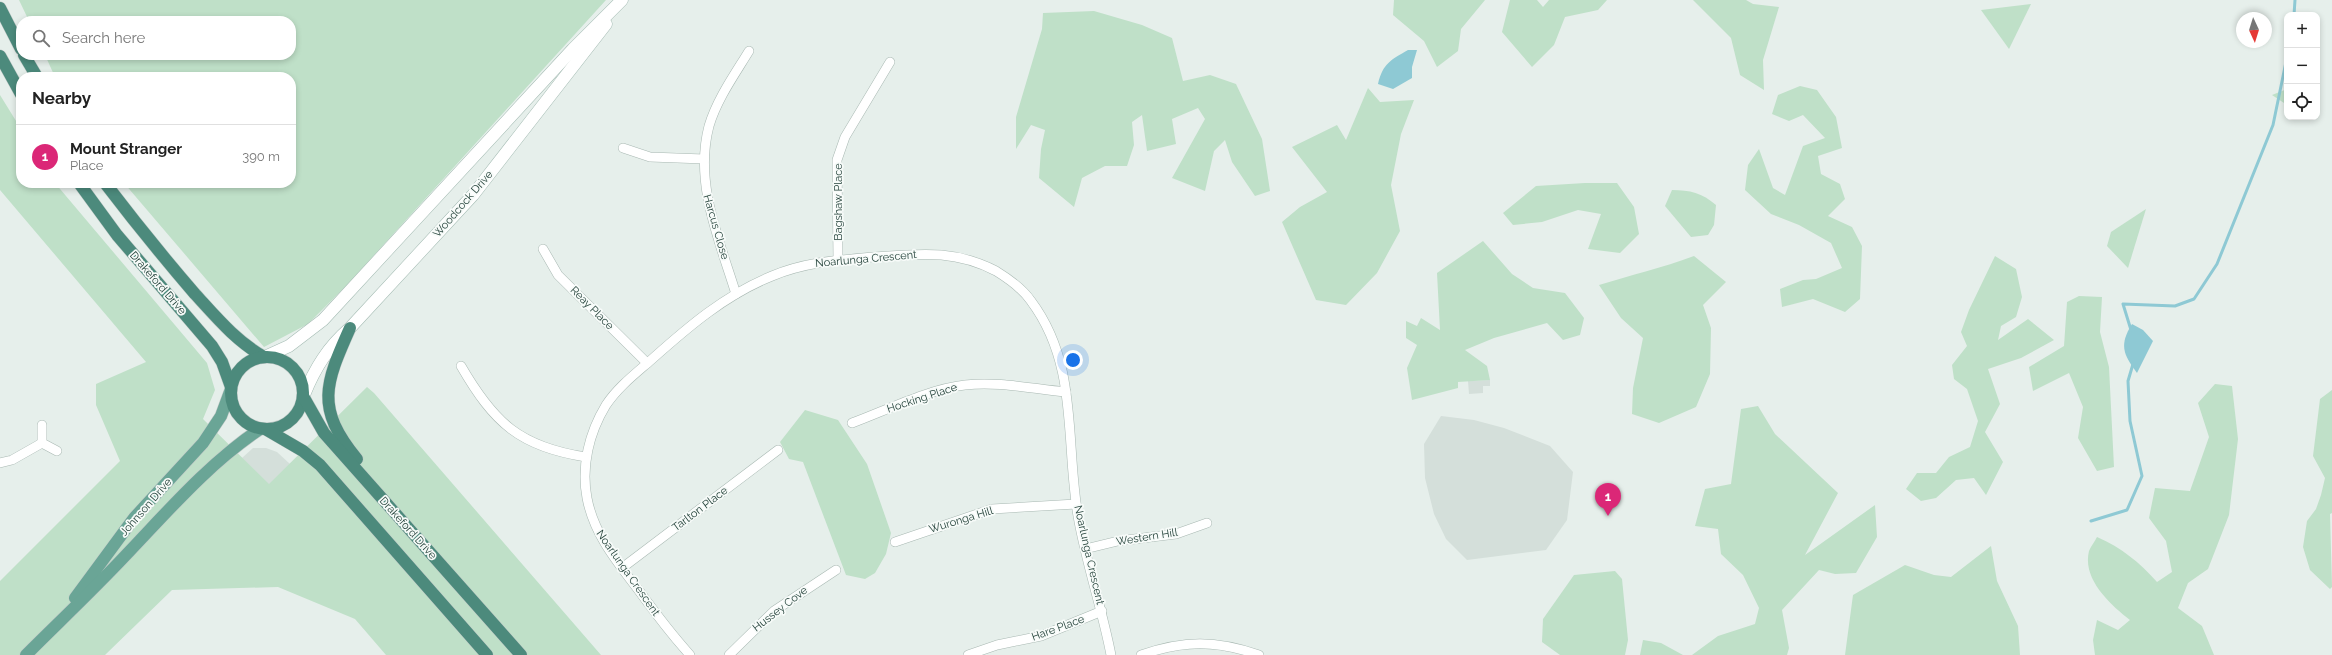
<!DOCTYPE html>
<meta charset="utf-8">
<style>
body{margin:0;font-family:Raleway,sans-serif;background:#f2f2f2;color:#222}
.controls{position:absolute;right:12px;top:12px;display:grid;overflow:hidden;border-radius:8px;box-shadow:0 2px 6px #0003}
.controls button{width:36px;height:36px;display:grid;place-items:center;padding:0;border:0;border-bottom:1px solid #e0e0e0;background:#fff;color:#222;font:20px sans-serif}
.compass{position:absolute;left:2236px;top:12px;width:36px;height:36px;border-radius:50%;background:#fff;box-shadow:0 2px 6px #0003;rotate:176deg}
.you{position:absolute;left:1073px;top:360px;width:14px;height:14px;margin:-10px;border:3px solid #fff;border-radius:50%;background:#1a73e8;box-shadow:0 0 0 6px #1a73e833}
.badge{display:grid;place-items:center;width:26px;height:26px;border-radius:50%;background:#db2777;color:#fff;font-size:13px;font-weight:700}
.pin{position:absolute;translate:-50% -33px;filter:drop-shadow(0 1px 2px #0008)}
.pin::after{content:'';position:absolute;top:21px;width:14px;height:12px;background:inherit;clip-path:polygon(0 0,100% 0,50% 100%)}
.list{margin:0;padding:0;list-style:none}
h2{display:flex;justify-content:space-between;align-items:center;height:52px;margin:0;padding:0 16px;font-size:17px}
h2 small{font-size:13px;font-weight:400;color:#767676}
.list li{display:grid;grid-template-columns:26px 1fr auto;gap:12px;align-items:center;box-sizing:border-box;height:64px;padding:0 16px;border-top:1px solid #e0e0e0}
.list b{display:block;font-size:15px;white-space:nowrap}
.list p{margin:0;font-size:13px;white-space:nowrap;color:#767676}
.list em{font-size:13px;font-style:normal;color:#767676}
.icon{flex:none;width:22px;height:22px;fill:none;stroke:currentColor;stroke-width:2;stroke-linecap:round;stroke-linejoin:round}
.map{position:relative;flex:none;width:2332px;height:655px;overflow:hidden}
.search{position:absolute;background:#fff;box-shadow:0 2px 6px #0003;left:16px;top:16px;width:280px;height:44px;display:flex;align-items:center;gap:10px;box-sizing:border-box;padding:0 14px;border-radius:16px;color:#767676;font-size:15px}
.panel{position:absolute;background:#fff;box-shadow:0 2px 6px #0003;left:16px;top:72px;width:280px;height:116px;border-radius:16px}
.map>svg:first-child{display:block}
</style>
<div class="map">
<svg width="2332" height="655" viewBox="0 0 2332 655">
<rect width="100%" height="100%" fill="#e6efeb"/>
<g fill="#d4dfda">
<path d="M1490,380V386H1483V393L1469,394L1468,381Z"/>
<path d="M1441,416L1474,420L1504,428L1550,446L1573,472L1567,520L1546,550L1467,560L1446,539L1434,514L1425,478L1424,444Z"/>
<path d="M253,448H266L277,452L290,464L269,485L242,458Z"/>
</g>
<g fill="#bfe0c8">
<path d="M19,0H606L346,286L308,324L264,347L124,183H291V77H55L45,55H291V21H29Z"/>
<path d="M1394,0H1485L1461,29L1458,51L1437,67L1424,41L1393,15Z"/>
<path d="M1510,0H1537L1543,7L1549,0H1607L1598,10L1565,17L1554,45L1532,67L1502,32Z"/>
<path d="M1693,0H1746L1753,4L1779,7L1763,60L1764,90L1740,75L1731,38Z"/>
<path d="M2031,4L2009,49L1981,10Z"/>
<path d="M1094,11L1142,25L1172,38L1183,81L1210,75L1236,84L1262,139L1270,191L1255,196L1232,162L1225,140L1214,151L1205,191L1172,178L1205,119L1198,108L1172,119L1176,144L1147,151L1142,115L1132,122L1134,145L1127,166H1105L1082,178L1074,207L1039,178L1041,149L1045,130L1031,125L1016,149V117L1042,29L1043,13Z"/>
<path d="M1800,86L1817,90L1836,117L1842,148L1818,156L1821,174L1840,184L1845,199L1828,216L1852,227L1862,246L1860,299L1845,312L1813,299L1782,307L1780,289L1803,280L1816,279L1842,268L1831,243L1799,225L1771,214L1745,190L1748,165L1759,149L1773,188L1785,195L1803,146L1825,138L1803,115L1789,121L1772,114L1778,95Z"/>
<path d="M1368,88L1380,102L1414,100L1401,134L1391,185L1400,231L1377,273L1346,305L1316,300L1282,222L1300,207L1327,192L1292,147L1337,125L1346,140Z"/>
<path d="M2287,89V105L2272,95Z"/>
<path d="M0,95L21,129V183H55L207,363L215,390L203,419L269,484L367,387L374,393L601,655H386L355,619L278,587L172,590L105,655H0V581L120,461L96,405V384L146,362L0,190Z"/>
<path d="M1585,183H1617L1634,207L1639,234L1620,253L1588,249L1601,214L1578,210L1542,222L1513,225L1503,213L1536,186Z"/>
<path d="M1672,190C1690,190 1702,193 1716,205L1714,225L1708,235L1691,237L1665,206Z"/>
<path d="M2146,209L2128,268L2107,246L2111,232Z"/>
<path d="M1483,241L1512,274L1533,288L1565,293L1584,318L1580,335L1563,340L1547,323L1494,338L1465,350L1487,366L1490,380L1458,382V388L1412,400L1407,368L1417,345L1406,338V321L1417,326L1421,318L1440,330L1437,273Z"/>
<path d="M1694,256L1726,282L1703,305L1711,328L1710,374L1696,407L1659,423L1632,414L1633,388L1643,338L1621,318L1599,285C1631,275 1662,268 1694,256Z"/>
<path d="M1995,256L2016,269L2022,297L2016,317L2001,326L1998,340L2028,319L2054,340L2021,358L1988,369L2000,404L1985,432L2003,462L1986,495L1974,478L1956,480L1936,498L1921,501L1906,489L1917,473H1936L1949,457L1970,447L1978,421L1967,389L1954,379L1952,365L1967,346L1961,332L1969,310Z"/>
<path d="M2079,296L2102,297L2100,332L2109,367L2114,467L2097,471L2078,438L2083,407L2069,373L2033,391L2029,367L2064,346L2067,302Z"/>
<path d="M2215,384L2232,386L2238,439L2229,515L2208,569L2188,583L2178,608L2202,626L2214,655H2095L2093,640L2097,620L2118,630L2130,620C2110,604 2082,579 2089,551C2091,546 2095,541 2097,537C2122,548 2139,562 2157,582L2172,572L2166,541L2149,518L2155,488L2190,491L2209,437L2198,403Z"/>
<path d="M2332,390V513L2330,514L2332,587L2330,589L2310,570L2303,547L2307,521L2316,509L2321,495L2325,478L2313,456L2320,399Z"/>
<path d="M1758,406L1775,434L1838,493L1805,555L1875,505L1877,537L1856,573L1835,574L1819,570L1782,610L1789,648L1787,655H1692L1718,636L1755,624L1759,608L1743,575L1721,554L1718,529L1695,526L1705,489L1731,484L1741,409Z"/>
<path d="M805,410L838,420L867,464L891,533L886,554L875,573L865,579L846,575L803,462L789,459L780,442Z"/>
<path d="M1991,546L1997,581L2018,626L2020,655H1845L1853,595L1905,565L1934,575L1951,577Z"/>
<path d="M1615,571L1622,579L1628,640L1625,655H1560L1542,642L1543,619L1574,575Z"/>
<path d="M1643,640L1661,643L1683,655H1640Z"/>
</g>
<g fill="#8ec9d4">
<path d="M1408,50H1417L1412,67V78L1393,89L1378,84C1383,63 1391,60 1408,50Z"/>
<path d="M2132,324L2143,330L2153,341L2137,373C2123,354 2119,345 2132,324Z"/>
</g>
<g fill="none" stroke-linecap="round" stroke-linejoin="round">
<g stroke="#8ec9d4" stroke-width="3">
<path d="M2294,15L2295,0"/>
<path d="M2131,330L2123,304L2175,306L2194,299L2217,264L2273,125L2287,57"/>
<path d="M2091,521L2127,510L2142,476L2130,421L2128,381L2133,364"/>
</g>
<defs>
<g id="minor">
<path d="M623,148L650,157L704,159"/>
<path d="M543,249L558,275L647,363"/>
<path d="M838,260L837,160L845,137L890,62"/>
<path d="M736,294C719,239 694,183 709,126C717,99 735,74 749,51"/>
<path d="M461,366C494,423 520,447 586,457"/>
<path d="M852,423C887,410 929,389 965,385C998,381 1033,389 1066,392"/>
<path d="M42,425V443L57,451"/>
<path d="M0,463L12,460L42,443"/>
<path d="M895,542L992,509L1076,504"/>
<path d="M1085,549L1118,541L1176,534L1207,523"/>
<path d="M622,568L778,450"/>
<path d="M690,655C672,635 656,614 640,592C618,563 594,535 587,498C581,466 589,433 606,405C618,387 635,374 651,360C688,327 725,295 772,276C805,262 839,260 873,257C919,254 954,249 996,271C1009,279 1022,288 1031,301C1079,365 1065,441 1078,516C1086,563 1102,608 1111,655"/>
<path d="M729,655L774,611L836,570"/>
<path d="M968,655L997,645L1041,636L1102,611"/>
<path d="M1141,655C1184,640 1216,640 1259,655"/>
</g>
<g id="secondary">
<path d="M267,356L289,346L323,320L573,49L622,0"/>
<path d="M304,395C315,368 328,347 350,328L473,195L606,24"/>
</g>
<g id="primary">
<path d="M75,598L134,518L203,443L221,416L231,389"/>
<path d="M26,655C59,622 93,590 125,556C168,511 208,464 260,429"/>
</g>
<g id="trunk">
<path d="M0,8L21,49"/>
<path d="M24,55L37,77"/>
<path d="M0,56L21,94"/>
<path d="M79,183L117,235L212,346L222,362L231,387"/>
<path d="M105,183C134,221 164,258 195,294C217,318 236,341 264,357"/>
<path d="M350,328C325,384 315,408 357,459"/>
<circle cx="267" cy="393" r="36"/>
<path d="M303,396L324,433L521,655"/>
<path d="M267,430L303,451L320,465L487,655"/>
</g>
</defs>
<use href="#minor" stroke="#a8b8b2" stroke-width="10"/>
<use href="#secondary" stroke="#a4bbb3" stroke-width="13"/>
<use href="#primary" stroke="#c2cac8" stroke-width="13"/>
<use href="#trunk" stroke="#c2cac8" stroke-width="13"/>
<use href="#minor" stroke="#fff" stroke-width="9"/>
<use href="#secondary" stroke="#fff" stroke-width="12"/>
<use href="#primary" stroke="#6aa596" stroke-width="12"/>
<use href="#trunk" stroke="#4c8a7c" stroke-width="12"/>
</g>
<g text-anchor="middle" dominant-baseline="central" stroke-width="3.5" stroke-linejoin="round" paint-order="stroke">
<g font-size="11" fill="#24423a" stroke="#f7fbf9">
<text transform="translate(838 202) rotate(-90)">Bagshaw Place</text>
<text transform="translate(463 204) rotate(-49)">Woodcock Drive</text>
<text transform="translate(716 227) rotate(74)">Harcus Close</text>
<text transform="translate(866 259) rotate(-5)">Noarlunga Crescent</text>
<text transform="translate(158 283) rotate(49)">Drakeford Drive</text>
<text transform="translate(592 308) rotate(45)">Reay Place</text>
<text transform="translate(922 398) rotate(-18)">Hocking Place</text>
<text transform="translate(146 507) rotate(-49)">Johnson Drive</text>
<text transform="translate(700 509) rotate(-37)">Tarlton Place</text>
<text transform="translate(961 520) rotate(-17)">Wuronga Hill</text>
<text transform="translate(408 528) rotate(48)">Drakeford Drive</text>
<text transform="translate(1147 537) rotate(-9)">Western Hill</text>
<text transform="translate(1089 555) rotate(77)">Noarlunga Crescent</text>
<text transform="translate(628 573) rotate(55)">Noarlunga Crescent</text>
<text transform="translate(780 609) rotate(-38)">Hussey Cove</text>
<text transform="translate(1058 628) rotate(-20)">Hare Place</text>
</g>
</g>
</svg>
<div class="controls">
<button>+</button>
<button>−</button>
<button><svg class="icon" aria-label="locate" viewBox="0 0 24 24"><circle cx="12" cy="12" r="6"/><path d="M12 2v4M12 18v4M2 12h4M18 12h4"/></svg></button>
</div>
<svg class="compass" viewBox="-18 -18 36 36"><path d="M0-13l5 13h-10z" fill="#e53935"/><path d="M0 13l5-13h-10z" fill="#767676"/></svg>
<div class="you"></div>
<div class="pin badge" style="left:1608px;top:516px">1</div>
<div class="search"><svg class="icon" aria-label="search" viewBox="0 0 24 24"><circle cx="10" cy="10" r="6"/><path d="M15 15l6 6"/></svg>Search here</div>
<section class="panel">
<h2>Nearby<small></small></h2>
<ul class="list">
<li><span class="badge">1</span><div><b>Mount Stranger</b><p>Place</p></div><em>390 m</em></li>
</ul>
</section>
</div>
